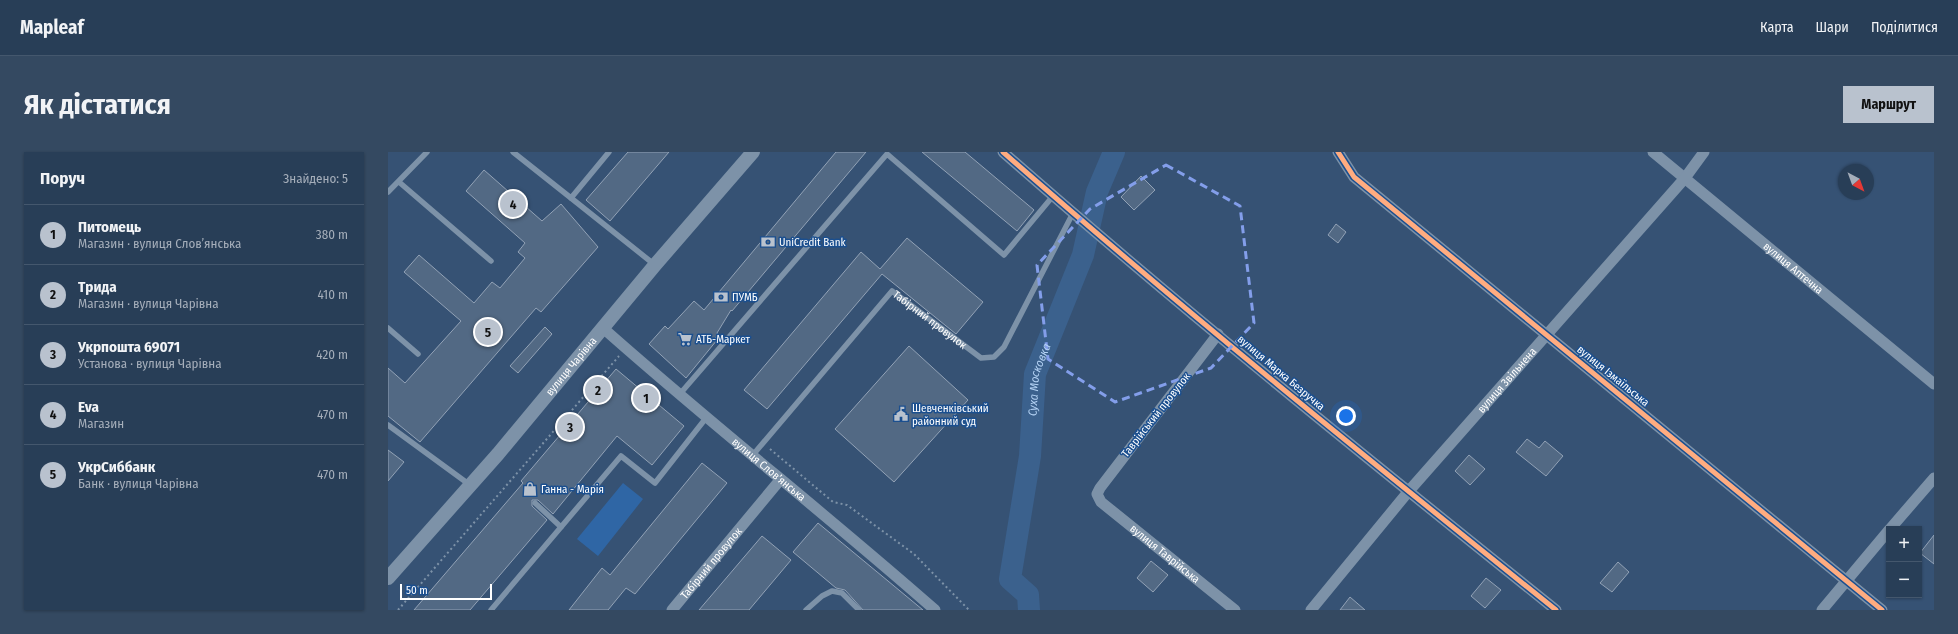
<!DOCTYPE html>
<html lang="uk">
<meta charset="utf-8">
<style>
body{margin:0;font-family:"Fira Sans Condensed",sans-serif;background:#344961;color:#f1f3f6}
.controls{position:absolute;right:12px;bottom:12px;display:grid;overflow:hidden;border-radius:0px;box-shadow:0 1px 3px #0004}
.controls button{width:36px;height:36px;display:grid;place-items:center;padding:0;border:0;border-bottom:1px solid #44576d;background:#283e57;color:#f1f3f6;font:20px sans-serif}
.compass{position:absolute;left:1450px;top:12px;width:36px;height:36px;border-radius:50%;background:#283e57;box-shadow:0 1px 3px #0004;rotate:139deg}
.scale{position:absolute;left:12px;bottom:10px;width:92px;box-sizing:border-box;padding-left:4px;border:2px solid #fff;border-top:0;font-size:11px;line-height:14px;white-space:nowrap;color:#fff;-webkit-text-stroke:3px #1b4f8f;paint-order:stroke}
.you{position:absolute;left:958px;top:264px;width:14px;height:14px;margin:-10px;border:3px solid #fff;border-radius:50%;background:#1a73e8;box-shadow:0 0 0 6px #1a73e833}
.badge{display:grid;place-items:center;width:26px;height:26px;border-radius:50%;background:#b9c2ce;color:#111;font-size:13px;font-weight:700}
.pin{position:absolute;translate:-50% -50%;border:2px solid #fff;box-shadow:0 1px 4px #0006}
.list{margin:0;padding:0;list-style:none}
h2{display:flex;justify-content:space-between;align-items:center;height:52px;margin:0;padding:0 16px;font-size:17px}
h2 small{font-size:13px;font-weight:400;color:#a5aeba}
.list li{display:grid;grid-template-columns:26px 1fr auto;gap:12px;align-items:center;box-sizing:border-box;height:60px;padding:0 16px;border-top:1px solid #44576d}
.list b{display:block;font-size:15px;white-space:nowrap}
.list p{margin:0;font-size:13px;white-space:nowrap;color:#a5aeba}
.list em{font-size:13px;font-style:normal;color:#a5aeba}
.map{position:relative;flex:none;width:1546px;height:458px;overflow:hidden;border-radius:0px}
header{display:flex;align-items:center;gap:24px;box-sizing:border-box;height:56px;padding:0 20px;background:#283e57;border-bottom:1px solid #44576d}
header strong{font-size:19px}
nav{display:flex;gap:22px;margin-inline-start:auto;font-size:14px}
.intro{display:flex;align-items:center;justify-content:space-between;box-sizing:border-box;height:96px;padding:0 24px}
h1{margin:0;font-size:28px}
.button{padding:10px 18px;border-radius:0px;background:#b9c2ce;color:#111;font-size:14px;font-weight:700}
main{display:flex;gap:24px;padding:0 24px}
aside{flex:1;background:#283e57;border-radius:0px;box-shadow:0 1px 3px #0004}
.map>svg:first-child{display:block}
</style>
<header>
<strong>Mapleaf</strong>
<nav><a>Карта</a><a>Шари</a><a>Поділитися</a></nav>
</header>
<div class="intro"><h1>Як дістатися</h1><a class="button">Маршрут</a></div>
<main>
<aside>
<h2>Поруч<small>Знайдено: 5</small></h2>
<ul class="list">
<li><span class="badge">1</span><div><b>Питомець</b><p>Магазин · вулиця Слов’янська</p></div><em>380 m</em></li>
<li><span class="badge">2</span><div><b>Трида</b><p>Магазин · вулиця Чарівна</p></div><em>410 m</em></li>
<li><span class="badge">3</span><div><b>Укрпошта 69071</b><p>Установа · вулиця Чарівна</p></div><em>420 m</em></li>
<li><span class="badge">4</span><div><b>Eva</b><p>Магазин</p></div><em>470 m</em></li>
<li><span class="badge">5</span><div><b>УкрСиббанк</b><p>Банк · вулиця Чарівна</p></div><em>470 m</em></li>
</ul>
</aside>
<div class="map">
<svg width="1546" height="458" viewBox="0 0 1546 458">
<rect width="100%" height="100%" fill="#365274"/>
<path fill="#2f66a5" d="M235,331L255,347L210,404L189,387Z"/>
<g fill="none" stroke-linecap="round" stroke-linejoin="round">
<path stroke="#3b618d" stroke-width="22" id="s1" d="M641,458L640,443L622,427L642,304L647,222L695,103L709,40L726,0"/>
</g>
<g fill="#526984" stroke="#92a2b6">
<path d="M240,0H281L222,69L198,48Z"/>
<path d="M448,0H478L344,159L343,158L329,181L330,183L327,186L329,188L298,226L261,192L277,174L280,177L306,149L316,158Z"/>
<path d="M534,0H577L646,58L629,79Z"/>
<path d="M96,18L154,69L173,52L210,95L153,160L148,156L32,290L0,264V216L17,231L73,169L16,120L31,103L86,151L104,130L112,136L137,106L130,100L137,91L78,39Z"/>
<path d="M753,24L767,38L746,58L733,45Z"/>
<path d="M948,72L958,80L950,91L940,83Z"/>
<path d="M519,86L595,150L568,182L494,122L379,257L356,238L473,100L492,117Z"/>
<path d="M157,175L164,182L130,221L122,214Z"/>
<path d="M521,194L580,248L506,330L447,277Z"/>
<path d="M228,217L296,274L264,313L229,284L165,362L150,348H144V354L159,368L82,458H26L135,331L133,329Z"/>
<path d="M1139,287L1151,296L1157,289L1175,304L1158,324L1128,300Z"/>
<path d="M0,298L16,310L0,329Z"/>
<path d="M1081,303L1097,317L1082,333L1067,319Z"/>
<path d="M314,311L339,331L247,442L238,436L220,458H181L214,416L222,423Z"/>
<path d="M430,371L535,458H475L457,438L448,436L405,400Z"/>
<path d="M1546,383V412L1532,401Z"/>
<path d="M374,384L403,408L361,458H311Z"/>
<path d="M763,409L780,423L765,440L749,426Z"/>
<path d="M1230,410L1241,420L1224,440L1212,431Z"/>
<path d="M1098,426L1113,438L1097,456L1083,444Z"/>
<path d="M962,445L977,458H952Z"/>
</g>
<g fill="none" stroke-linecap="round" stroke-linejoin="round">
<g stroke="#7d92a8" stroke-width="2" stroke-dasharray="2 3" stroke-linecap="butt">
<path d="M382,297L445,350L459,353L526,402L581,458"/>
<path d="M10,458L231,204"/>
</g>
<g stroke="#7d92a8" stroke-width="5.5">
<path d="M125,0L183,46L221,0"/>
<path d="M11,30L103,109"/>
<path d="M0,40L39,0"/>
<path d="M183,46L267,113"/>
<path d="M0,176L30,202"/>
<path d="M291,243L499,2L616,103L665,44"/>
<path d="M0,273L82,333"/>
<path id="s2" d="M364,304L504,139L593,206L606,205L616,195L685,61"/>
<path d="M147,351L173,375"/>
<path d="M103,458L233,304L267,331L318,266"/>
<path d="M418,458L434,444L444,439L454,441L471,458"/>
</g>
<g stroke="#7d92a8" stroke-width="11">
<path d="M615,0C795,158 981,308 1168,458"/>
<path d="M950,0L966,25L1494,458"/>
<path id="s3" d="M1265,0L1546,232"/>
<path id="s4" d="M215,176C324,273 438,362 547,458"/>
<path id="s5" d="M830,182L712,336L709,342L713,350L847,458"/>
<path d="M1502,377L1546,326"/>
<path id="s6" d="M284,458L392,328"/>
<path id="s7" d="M923,458L1020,340L1297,26L1316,0"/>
<path d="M1434,458L1501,378"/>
</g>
<path stroke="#7d92a8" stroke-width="14" id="s8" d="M0,426L110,302L267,113L365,0"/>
<defs>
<g id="cycleway">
<path d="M615,0C795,158 981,308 1168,458"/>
<path d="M950,0L966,25L1494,458"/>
</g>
</defs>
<use href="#cycleway" stroke="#1b4f8f" stroke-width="8"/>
<use href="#cycleway" stroke="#ffac80" stroke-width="5"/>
</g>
<path fill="none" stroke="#839eea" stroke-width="3" stroke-dasharray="8 5" stroke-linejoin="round" d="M778,13L852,54L866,171L823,216L727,250L660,207L649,113L702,57Z"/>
<defs>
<symbol id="bank-bare" viewBox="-9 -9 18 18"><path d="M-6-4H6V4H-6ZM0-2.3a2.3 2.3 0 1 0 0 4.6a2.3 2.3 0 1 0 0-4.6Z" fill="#b9c2ce" stroke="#1b4f8f" stroke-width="2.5" paint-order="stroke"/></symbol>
<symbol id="supermarket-bare" viewBox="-9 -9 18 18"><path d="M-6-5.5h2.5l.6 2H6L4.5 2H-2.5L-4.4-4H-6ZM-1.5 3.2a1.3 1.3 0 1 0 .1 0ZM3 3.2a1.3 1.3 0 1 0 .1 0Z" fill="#b9c2ce" stroke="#1b4f8f" stroke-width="2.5" paint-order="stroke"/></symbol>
<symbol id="civic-bare" viewBox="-9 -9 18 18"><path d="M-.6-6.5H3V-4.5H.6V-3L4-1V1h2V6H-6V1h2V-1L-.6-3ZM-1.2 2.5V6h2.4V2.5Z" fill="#b9c2ce" stroke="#1b4f8f" stroke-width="2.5" paint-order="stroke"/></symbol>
<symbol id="shop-bare" viewBox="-9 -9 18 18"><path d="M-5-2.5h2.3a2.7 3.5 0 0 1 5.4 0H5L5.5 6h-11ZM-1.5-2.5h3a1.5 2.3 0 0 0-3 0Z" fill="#b9c2ce" stroke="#1b4f8f" stroke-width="2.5" paint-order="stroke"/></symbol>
</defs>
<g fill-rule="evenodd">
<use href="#bank-bare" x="370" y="80" width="20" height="20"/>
<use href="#bank-bare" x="323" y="135" width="20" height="20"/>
<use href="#supermarket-bare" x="287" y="177" width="20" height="20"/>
<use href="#civic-bare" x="503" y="252" width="20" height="20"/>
<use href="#shop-bare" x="132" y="327" width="20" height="20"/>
</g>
<g text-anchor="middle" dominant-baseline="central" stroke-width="3" stroke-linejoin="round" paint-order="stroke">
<g font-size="11" fill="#fff" stroke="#1b4f8f" text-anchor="start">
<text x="391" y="90">UniCredit Bank</text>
<text x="344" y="145">ПУМБ</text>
<text x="308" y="187">АТБ-Маркет</text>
<text x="524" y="256">Шевченківський<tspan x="524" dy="13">районний суд</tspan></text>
<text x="153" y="337">Ганна - Марія</text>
</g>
<g font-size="11" fill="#fff" stroke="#1b4f8f">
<text stroke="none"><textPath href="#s3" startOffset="182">вулиця Аптечна</textPath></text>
<text stroke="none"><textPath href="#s2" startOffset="264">Табірний провулок</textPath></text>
<text stroke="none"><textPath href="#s8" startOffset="280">вулиця Чарівна</textPath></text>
<text transform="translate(893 221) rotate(40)">вулиця Марка Безручка</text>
<text transform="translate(1225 224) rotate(39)">вулиця Ізмаїльська</text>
<text stroke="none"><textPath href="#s7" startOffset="302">вулиця Звільнена</textPath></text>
<text transform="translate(768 263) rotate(-52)">Таврійський провулок</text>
<text stroke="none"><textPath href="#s4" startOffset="218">вулиця Слов’янська</textPath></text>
<text stroke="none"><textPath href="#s5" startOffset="292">вулиця Таврійська</textPath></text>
<text stroke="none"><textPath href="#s6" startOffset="61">Табірний провулок</textPath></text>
</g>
<g font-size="12" font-style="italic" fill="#b5d3f5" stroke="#1b4f8f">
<text stroke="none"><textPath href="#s1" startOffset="241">Суха Московка</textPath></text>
</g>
</g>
</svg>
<div class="controls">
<button>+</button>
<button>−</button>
</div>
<svg class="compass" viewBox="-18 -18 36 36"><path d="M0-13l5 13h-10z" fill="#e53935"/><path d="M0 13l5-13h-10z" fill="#a5aeba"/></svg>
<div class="scale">50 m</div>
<div class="you"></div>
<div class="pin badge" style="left:258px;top:246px">1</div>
<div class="pin badge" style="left:210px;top:238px">2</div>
<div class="pin badge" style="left:182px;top:275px">3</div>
<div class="pin badge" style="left:125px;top:52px">4</div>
<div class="pin badge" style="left:100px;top:180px">5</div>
</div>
</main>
